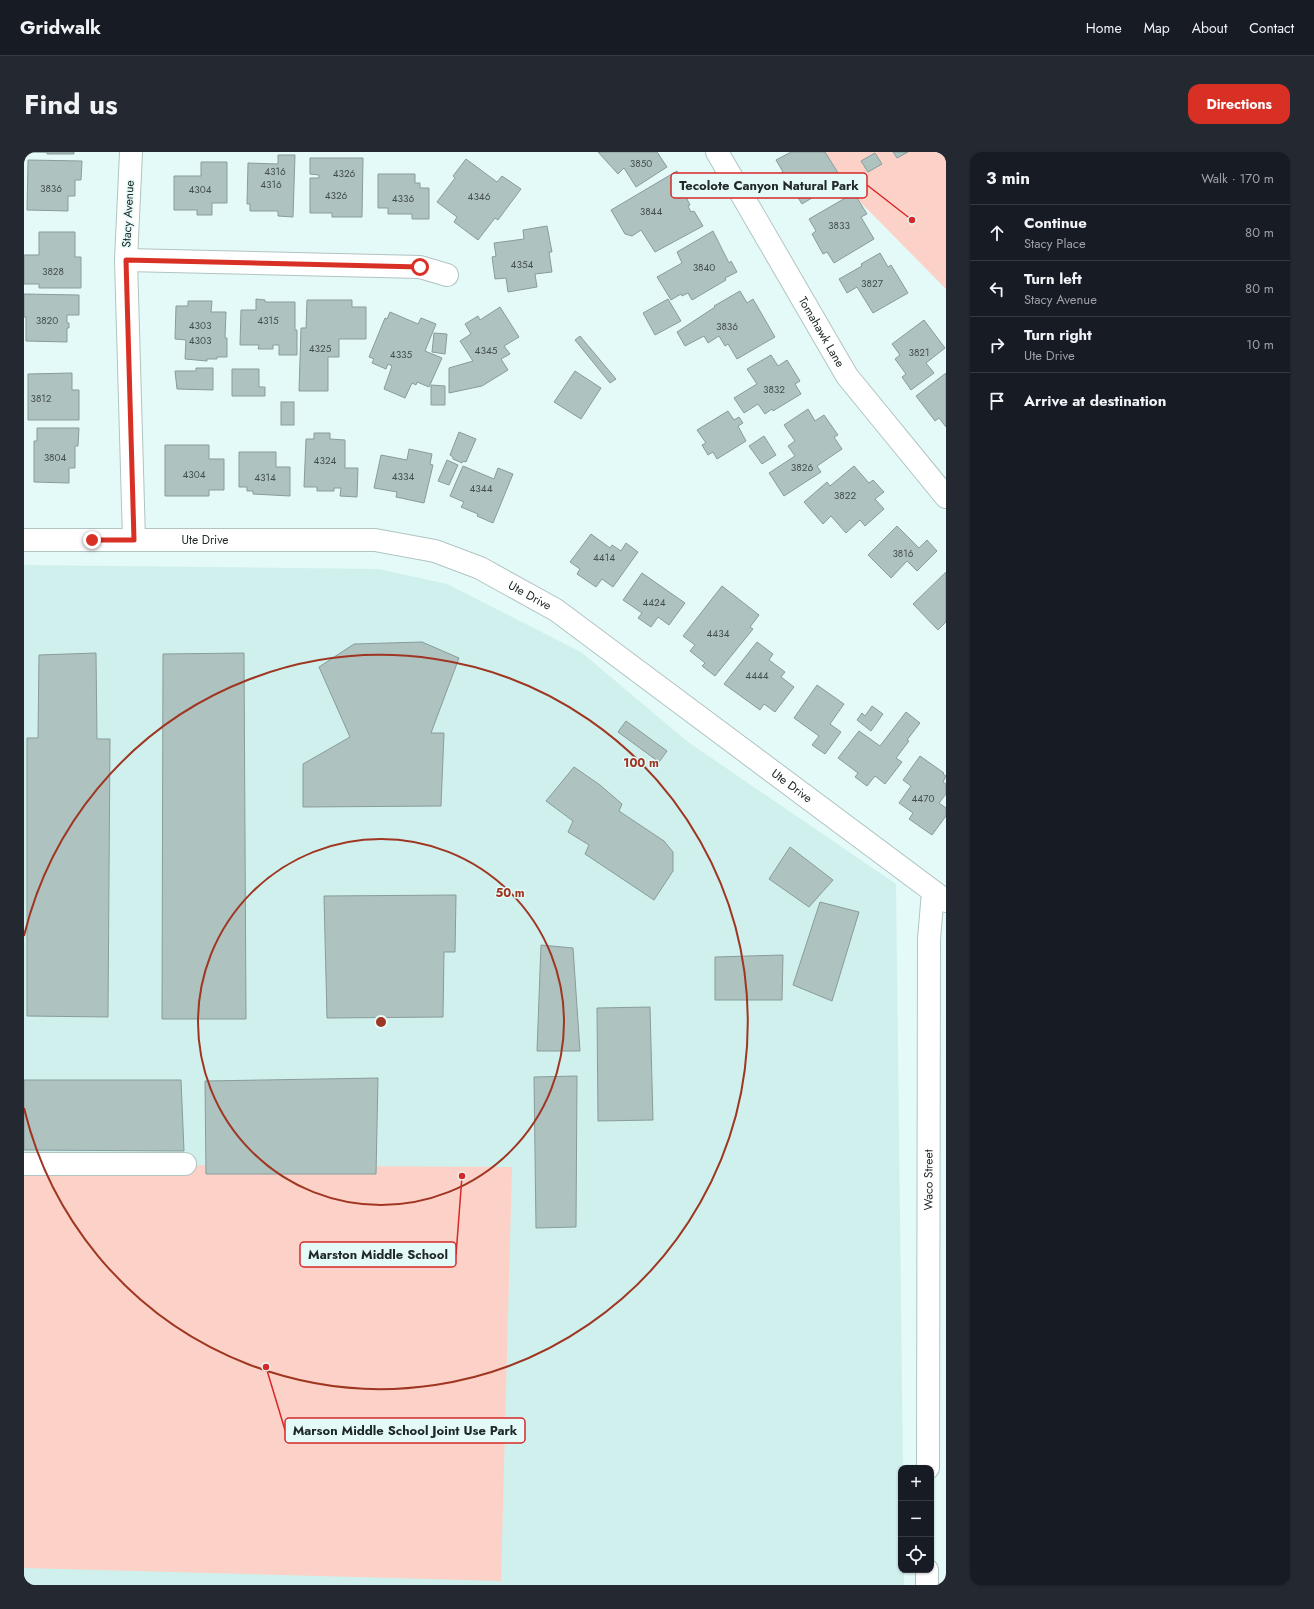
<!DOCTYPE html>
<meta charset="utf-8">
<style>
body{margin:0;font-family:Jost,sans-serif;background:#242831;color:#f1f3f6}
.controls{position:absolute;right:12px;bottom:12px;display:grid;overflow:hidden;border-radius:8px;box-shadow:0 1px 3px #0004}
.controls button{width:36px;height:36px;display:grid;place-items:center;padding:0;border:0;border-bottom:1px solid #363941;background:#171b24;color:#f1f3f6;font:20px sans-serif}
.stop{position:absolute;width:12px;height:12px;margin:-9px;border:3px solid #d93025;border-radius:50%;background:#fff}
.stop.end{background:#d93025;border-color:#fff;box-shadow:0 1px 4px #0008}
.list{margin:0;padding:0;list-style:none}
h2{display:flex;justify-content:space-between;align-items:center;height:52px;margin:0;padding:0 16px;font-size:17px}
h2 small{font-size:13px;font-weight:400;color:#9ea1a6}
.list li{display:grid;grid-template-columns:26px 1fr auto;gap:12px;align-items:center;box-sizing:border-box;height:56px;padding:0 16px;border-top:1px solid #363941}
.list b{display:block;font-size:15px;white-space:nowrap}
.list p{margin:0;font-size:13px;white-space:nowrap;color:#9ea1a6}
.list em{font-size:13px;font-style:normal;color:#9ea1a6}
.icon{flex:none;width:22px;height:22px;fill:none;stroke:currentColor;stroke-width:2;stroke-linecap:round;stroke-linejoin:round}
.map{position:relative;flex:none;width:922px;height:1433px;overflow:hidden;border-radius:12px}
header{display:flex;align-items:center;gap:24px;box-sizing:border-box;height:56px;padding:0 20px;background:#171b24;border-bottom:1px solid #363941}
header strong{font-size:19px}
nav{display:flex;gap:22px;margin-inline-start:auto;font-size:14px}
.intro{display:flex;align-items:center;justify-content:space-between;box-sizing:border-box;height:96px;padding:0 24px}
h1{margin:0;font-size:28px}
.button{padding:10px 18px;border-radius:12px;background:#d93025;color:#fff;font-size:14px;font-weight:700}
main{display:flex;gap:24px;padding:0 24px}
aside{flex:1;background:#171b24;border-radius:12px;box-shadow:0 1px 3px #0004}
.map>svg:first-child{display:block}
</style>
<header>
<strong>Gridwalk</strong>
<nav><a>Home</a><a>Map</a><a>About</a><a>Contact</a></nav>
</header>
<div class="intro"><h1>Find us</h1><a class="button">Directions</a></div>
<main>
<div class="map">
<svg width="922" height="1433" viewBox="0 0 922 1433">
<rect width="100%" height="100%" fill="#e4faf8"/>
<path fill="#d0f0ed" d="M0,413L355,417L423,432L557,500L664,590L872,732L879,1316H877V1418H880V1433H0Z"/>
<g fill="#fcd2c8">
<path d="M787,0H922V137Z"/>
<path d="M0,1012L488,1015L477,1429L0,1416Z"/>
</g>
<g fill="#aec2c0" stroke="#889c9b">
<path d="M0,0H50V2H23V0Z"/>
<path d="M574,0H633L643,15L612,35L600,16L594,22Z"/>
<path d="M767,0H801L816,24L804,31L806,35L778,52L771,41L767,44L754,23L759,20L752,8Z"/>
<path d="M869,0H884L873,6Z"/>
<path d="M851,1L858,12L844,20L837,9Z"/>
<path d="M254,3H271L269,65L254,64V59H226V52H223L224,11L254,12Z"/>
<path d="M286,6H339L338,65H308V61H286V26H295V23L286,22Z"/>
<path d="M442,7L473,30L478,24L497,37L474,68L471,66L454,88L430,70L433,65L413,50L431,26L429,24Z"/>
<path d="M4,8L58,9L57,28H51V44H44V59L3,58Z"/>
<path d="M177,10H203V51H188V63H173V58H150V24H177Z"/>
<path d="M653,19L662,35L655,39L658,45L661,43L666,53L664,54L667,60L670,59L679,74L631,100L617,78L608,84L601,82L587,58Z"/>
<path d="M354,22H391V31H396V36H405V67H388V62H364V56H354Z"/>
<path d="M830,41L843,62L837,65L850,87L810,111L803,100L799,102L788,82L792,79L785,67Z"/>
<path d="M523,74L528,100H525L528,120L511,122L513,135L484,140L482,126L471,127L468,105L472,104L470,91L500,87L499,78Z"/>
<path d="M689,79L705,111L707,109L713,120L701,126L702,128L668,148L664,141L658,144L657,142L647,148L633,125L658,111L653,100Z"/>
<path d="M15,80H51V105H57V136H15V132H0V103H15Z"/>
<path d="M856,101L864,115L867,113L884,141L849,161L833,135L823,141L815,127L838,114L837,112Z"/>
<path d="M716,139L723,151L729,147L751,185L713,207L704,192L701,194L695,184L684,191L680,184L661,194L653,180L691,155L690,154Z"/>
<path d="M0,142L55,143V163H43V171H45V176H43V190L2,189V165H0Z"/>
<path d="M232,147L241,148V150H271V178H273V203H255V193H249V197H234L235,193H216L217,158H232Z"/>
<path d="M644,147L657,169L631,183L619,161Z"/>
<path d="M283,148H328V155H342V187H315V205H304V239H275L277,176H282Z"/>
<path d="M164,149H188L187,160H202L201,186H203V205H193V207H183V209L161,207L162,188L151,187L152,154H164Z"/>
<path d="M476,155L495,185L480,194L486,202L477,207L484,218L458,234L425,241V216L449,209L436,189L447,182L441,172L454,164L456,168Z"/>
<path d="M366,160L394,172L397,166L412,172L401,199L418,206L405,235L393,230L392,233L388,231L381,246L360,237L368,214L364,212L362,217L348,211L350,207L345,205L361,166L363,167Z"/>
<path d="M900,168L921,196L902,211L910,221L887,238L878,225L882,222L871,207L876,203L868,192Z"/>
<path d="M410,181L423,182L421,202L408,200Z"/>
<path d="M556,184L592,227L586,231L551,188Z"/>
<path d="M747,203L754,214L763,208L776,229L771,232L777,242L749,259L748,257L741,262L734,252L720,261L710,246L733,232L723,217Z"/>
<path d="M172,216H189V238L153,237L151,219H172Z"/>
<path d="M208,217H235V235H241V244H208Z"/>
<path d="M551,219L577,236L557,267L530,250Z"/>
<path d="M48,221V238H55V268H4V222Z"/>
<path d="M922,221V275L915,266L911,269L892,244Z"/>
<path d="M407,233L421,234V253H407Z"/>
<rect x="257" y="250" width="13" height="23"/>
<path d="M784,257L791,269L800,263L814,283L810,285L818,297L793,314L797,320L760,344L745,321L771,304L764,294L771,289L760,273Z"/>
<path d="M704,259L710,268L715,265L719,271L714,274L722,289L693,307L689,300L684,303L678,293L682,291L673,278Z"/>
<path d="M13,276H55L54,294H51V316H45V331L10,330V289H13Z"/>
<path d="M435,280L452,287L442,310L439,309L438,311L429,307V305L426,303Z"/>
<path d="M290,281H306V287L321,288V316H334L333,345L316,344L317,336H310V339H293V335H280L282,287H290Z"/>
<path d="M740,284L752,303L738,312L725,294Z"/>
<path d="M141,293H185V307H200V338H185V344H141Z"/>
<path d="M385,297L408,302L406,312L409,313L400,351L372,345L373,340L350,336L357,303L383,308Z"/>
<path d="M215,300H252V315H266V344L229,342V339H223V335H215Z"/>
<path d="M423,308L434,313L425,333L414,329Z"/>
<path d="M439,314L470,327L474,316L489,322L469,371L453,364L454,362L437,355L440,350L426,344Z"/>
<path d="M830,314L845,331L849,328L860,340L851,347L860,357L841,374L836,368L822,381L807,364L799,372L780,350L803,330L806,334Z"/>
<path d="M873,374L895,396L903,388L913,399L893,419L883,409L867,426L844,403Z"/>
<path d="M567,382L586,396L588,393L597,399L602,391L614,400L589,435L578,427L572,435L553,422L556,417L546,410Z"/>
<path d="M922,420V470L914,478L889,452Z"/>
<path d="M618,421L661,451L645,473L634,465L627,475L614,466L618,461L599,448Z"/>
<path d="M698,434L735,463L726,475L729,477L691,524L678,514L681,511L666,499L671,493L659,484Z"/>
<path d="M398,490L435,506L407,581H420L417,654L279,655V612L326,585L295,515L330,492Z"/>
<path d="M733,490L749,502L745,508L761,520L757,525L770,535L751,560L740,552L736,558L700,532Z"/>
<path d="M72,501L73,587H86L84,865L3,864V586H14L15,503Z"/>
<path d="M220,501L222,867H138L139,502Z"/>
<path d="M793,533L820,552L806,572L817,580L801,602L788,593L795,584L770,566Z"/>
<path d="M848,554L859,562L847,579L833,568L838,561L841,564Z"/>
<path d="M882,560L896,571L883,588L885,589L872,606L878,610L861,632L851,624L843,634L831,625L834,621L814,606L835,579L856,594Z"/>
<path d="M602,569L643,599L635,610L594,580Z"/>
<path d="M896,604L920,621L919,622L922,624L919,630L922,632V642L915,651L922,656V664L908,683L885,667L889,661L875,651L887,634L879,628Z"/>
<path d="M550,615L576,633L598,652L595,659L640,689L649,700V719L630,748L561,702L565,693L544,680L549,669L522,649Z"/>
<path d="M766,695L809,728L785,755L745,727Z"/>
<path d="M432,743L431,800H420L419,865L303,866L300,744Z"/>
<path d="M796,750L835,760L808,849L769,833Z"/>
<path d="M517,793L549,796L556,899H513Z"/>
<path d="M759,803L758,848H691V805Z"/>
<path d="M626,855L629,968L574,969L573,856Z"/>
<path d="M553,924L552,1075L512,1076L510,925Z"/>
<path d="M354,926L352,1022H182L181,929Z"/>
<path d="M0,928H157L160,999L0,998Z"/>
</g>
<g fill="none" stroke-linecap="round" stroke-linejoin="round">
<defs>
<g id="minor">
<path d="M107,0L102,108L110,388"/>
<path id="s1" d="M693,0L823,224L922,345"/>
<path d="M102,108L396,115L423,123"/>
<path id="s2" d="M0,388H351L411,399L456,416L532,458L922,749"/>
<path d="M0,1012H161"/>
<path id="s3" d="M904,1316L905,787L909,740"/>
<path d="M903,1433V1418"/>
</g>
</defs>
<use href="#minor" stroke="#b0c4c2" stroke-width="24"/>
<use href="#minor" stroke="#fff" stroke-width="22"/>
</g>
<g fill="none" stroke-linecap="round" stroke-linejoin="round">
<path stroke="#d93025" stroke-width="5" d="M68,388H110L102,108L396,115"/>
</g>
<g fill="none" stroke="#9f3621" stroke-width="2">
<circle cx="357" cy="870" r="183"/>
<path d="M0 784A367 367 0 1 1 0 956"/>
</g>
<g text-anchor="middle" dominant-baseline="central" stroke-width="3" stroke-linejoin="round" paint-order="stroke">
<g font-size="10" fill="#444f4e">
<text x="617" y="11">3850</text>
<text x="251" y="19">4316</text>
<text x="320" y="21">4326</text>
<text x="247" y="32">4316</text>
<text x="27" y="36">3836</text>
<text x="176" y="37">4304</text>
<text x="312" y="43">4326</text>
<text x="455" y="44">4346</text>
<text x="379" y="46">4336</text>
<text x="627" y="59">3844</text>
<text x="815" y="73">3833</text>
<text x="498" y="112">4354</text>
<text x="680" y="115">3840</text>
<text x="29" y="119">3828</text>
<text x="848" y="131">3827</text>
<text x="23" y="168">3820</text>
<text x="244" y="168">4315</text>
<text x="176" y="173">4303</text>
<text x="703" y="174">3836</text>
<text x="176" y="188">4303</text>
<text x="296" y="196">4325</text>
<text x="462" y="198">4345</text>
<text x="895" y="200">3821</text>
<text x="377" y="202">4335</text>
<text x="750" y="237">3832</text>
<text x="17" y="246">3812</text>
<text x="31" y="305">3804</text>
<text x="301" y="308">4324</text>
<text x="778" y="315">3826</text>
<text x="170" y="322">4304</text>
<text x="379" y="324">4334</text>
<text x="241" y="325">4314</text>
<text x="457" y="336">4344</text>
<text x="821" y="343">3822</text>
<text x="879" y="401">3816</text>
<text x="580" y="405">4414</text>
<text x="630" y="450">4424</text>
<text x="694" y="481">4434</text>
<text x="733" y="523">4444</text>
<text x="899" y="646">4470</text>
</g>
<g font-size="12" fill="#212928" stroke="#e4faf8">
<text transform="translate(104 62) rotate(-87)">Stacy Avenue</text>
<text stroke="none"><textPath href="#s1" startOffset="208">Tomahawk Lane</textPath></text>
<text stroke="none"><textPath href="#s2" startOffset="181">Ute Drive</textPath></text>
<text stroke="none"><textPath href="#s2" startOffset="517">Ute Drive</textPath></text>
<text stroke="none"><textPath href="#s2" startOffset="841">Ute Drive</textPath></text>
<text stroke="none"><textPath href="#s3" startOffset="288">Waco Street</textPath></text>
</g>
</g>
<circle cx="357" cy="870" r="6" fill="#9f3621" stroke="#e4faf8" stroke-width="2"/>
<g font-size="12" text-anchor="middle" font-weight="bold" fill="#9f3621" stroke="#e4faf8" stroke-width="3" stroke-linejoin="round" paint-order="stroke">
<text x="617" y="615">100 m</text>
<text x="486" y="745">50 m</text>
</g>
<path fill="none" stroke="#d62828" stroke-width="1.5" d="M888 68L843 33M438 1024L432 1103M242 1215L261 1278"/>
<g fill="#d62828" stroke="#e4faf8" stroke-width="1.5">
<circle cx="888" cy="68" r="4"/>
<circle cx="438" cy="1024" r="4"/>
<circle cx="242" cy="1215" r="4"/>
</g>
<g fill="#e4faf8" stroke="#d62828" stroke-width="1.5">
<rect x="647" y="21" width="196" height="25" rx="4"/>
<rect x="276" y="1090" width="156" height="25" rx="4"/>
<rect x="261" y="1266" width="240" height="25" rx="4"/>
</g>
<g font-size="13" text-anchor="middle" font-weight="bold" fill="#212928">
<text x="745" y="38">Tecolote Canyon Natural Park</text>
<text x="354" y="1107">Marston Middle School</text>
<text x="381" y="1283">Marson Middle School Joint Use Park</text>
</g>
</svg>
<div class="controls">
<button>+</button>
<button>−</button>
<button><svg class="icon" aria-label="locate" viewBox="0 0 24 24"><circle cx="12" cy="12" r="6"/><path d="M12 2v4M12 18v4M2 12h4M18 12h4"/></svg></button>
</div>
<div class="stop" style="left:396px;top:115px"></div>
<div class="stop end" style="left:68px;top:388px"></div>
</div>
<aside>
<h2>3 min<small>Walk · 170 m</small></h2>
<ul class="list">
<li><svg class="icon" aria-label="ahead" viewBox="0 0 24 24"><path d="M12 20V5M6 11l6-6 6 6"/></svg><div><b>Continue</b><p>Stacy Place</p></div><em>80 m</em></li>
<li><svg class="icon" aria-label="left" viewBox="0 0 24 24"><path d="M17 20v-9H6M10 6l-5 5 5 5"/></svg><div><b>Turn left</b><p>Stacy Avenue</p></div><em>80 m</em></li>
<li><svg class="icon" aria-label="right" viewBox="0 0 24 24"><path d="M7 20v-9h11M14 6l5 5-5 5"/></svg><div><b>Turn right</b><p>Ute Drive</p></div><em>10 m</em></li>
<li><svg class="icon" aria-label="arrive" viewBox="0 0 24 24"><path d="M6 21V4h12l-3 4 3 4H6"/></svg><div><b>Arrive at destination</b></div></li>
</ul>
</aside>
</main>
